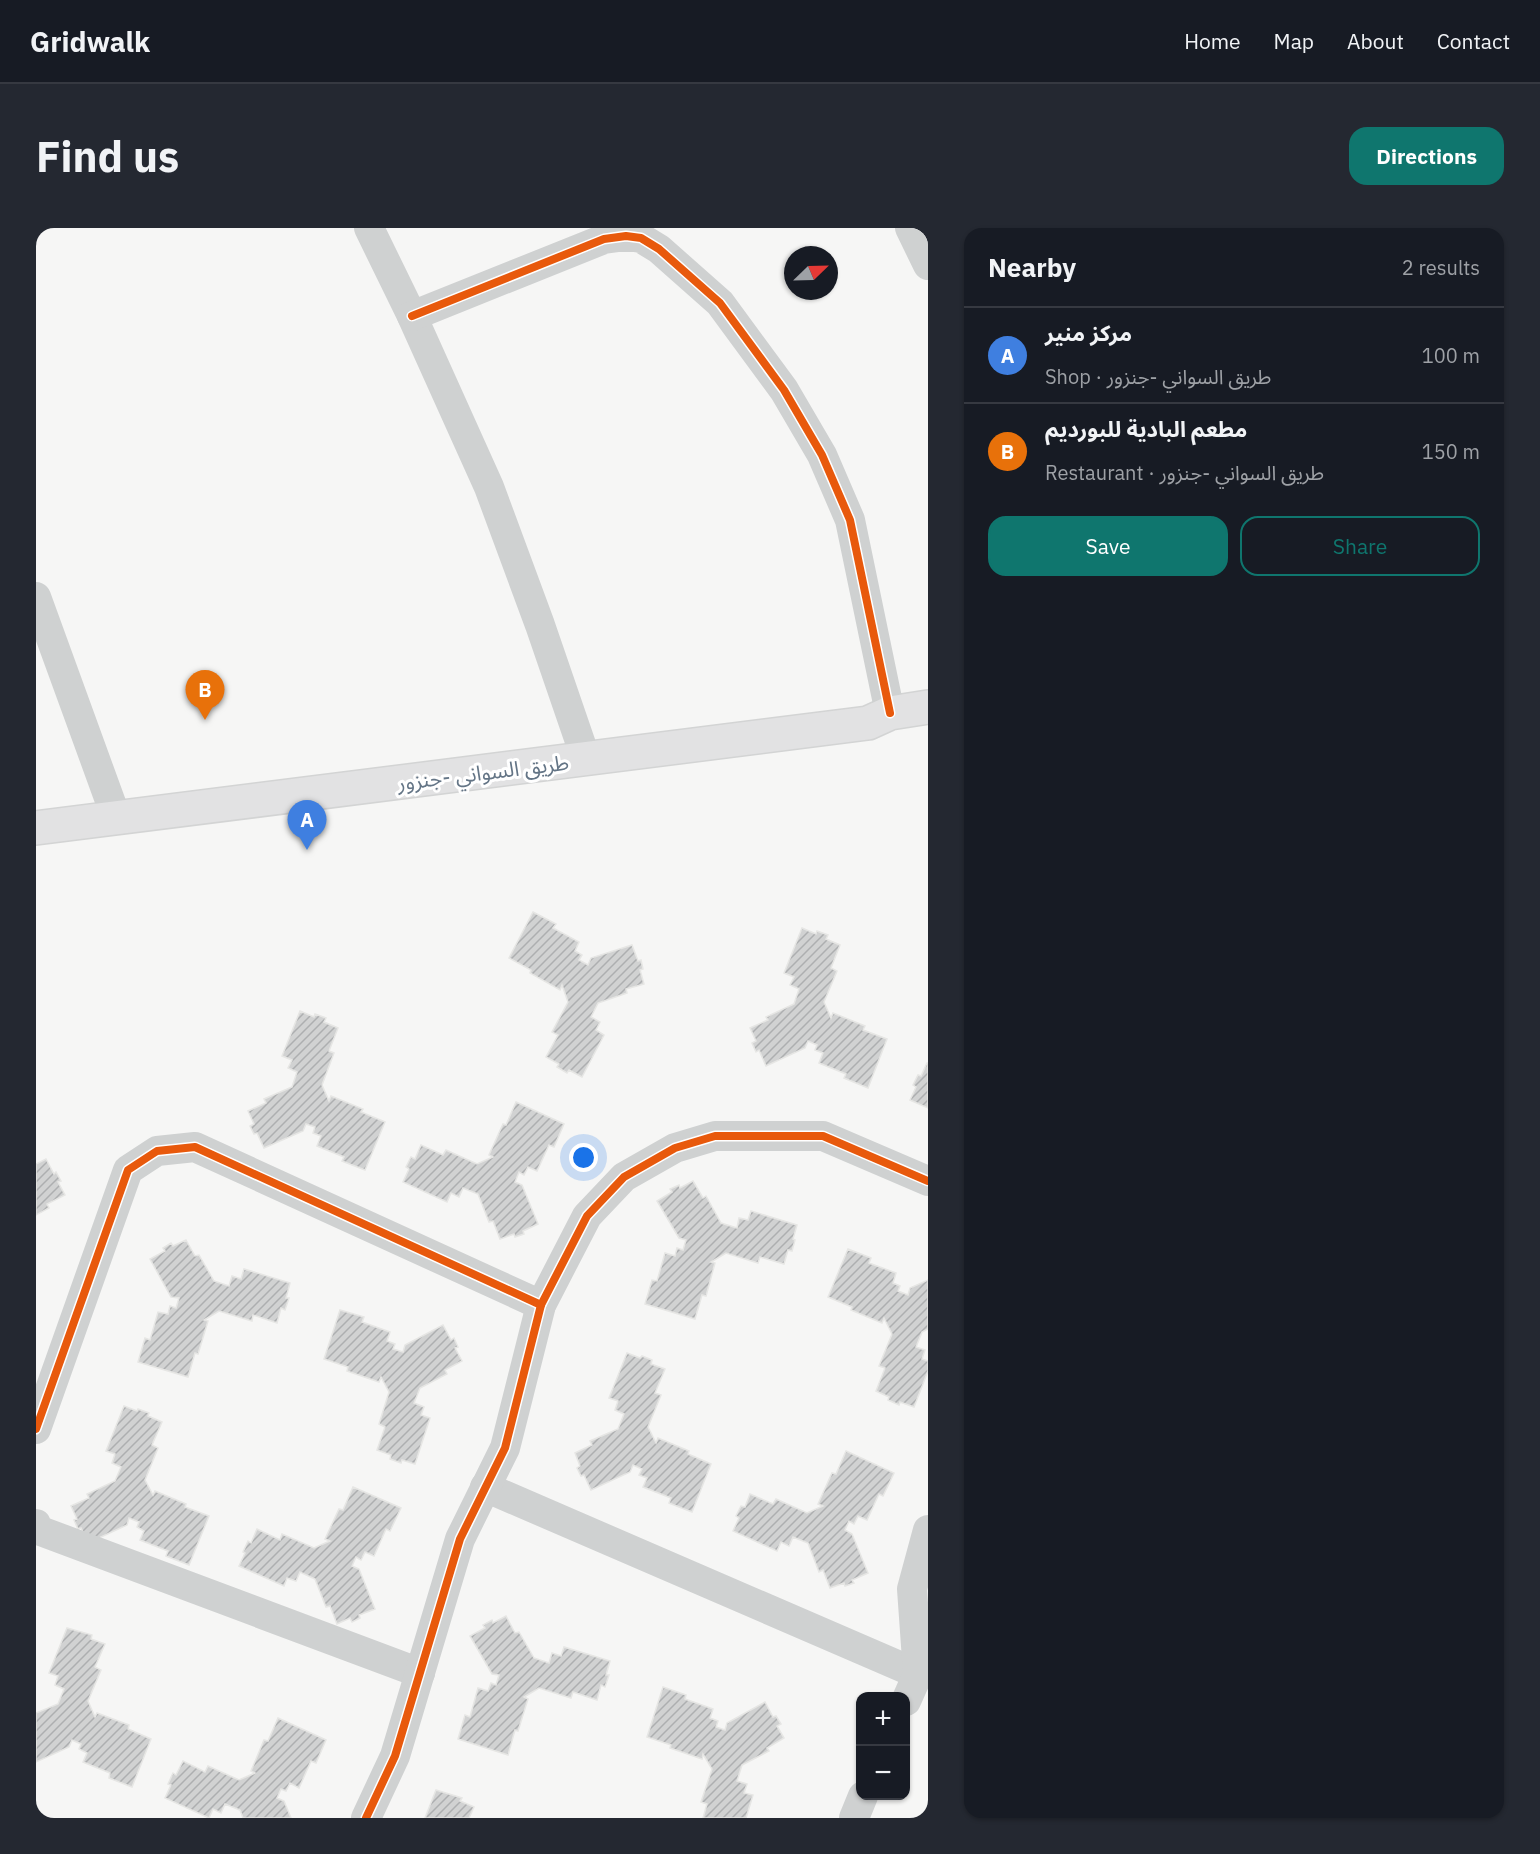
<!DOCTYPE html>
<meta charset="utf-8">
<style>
body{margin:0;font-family:"IBM Plex Sans","Noto Sans Arabic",sans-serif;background:#242831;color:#f1f3f6}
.controls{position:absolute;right:18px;bottom:18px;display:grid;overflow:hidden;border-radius:12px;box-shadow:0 2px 4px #0004}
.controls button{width:54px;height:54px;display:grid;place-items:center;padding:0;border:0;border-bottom:2px solid #363941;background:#171b24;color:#f1f3f6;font:30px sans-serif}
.compass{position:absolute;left:748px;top:18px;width:54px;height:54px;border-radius:50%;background:#171b24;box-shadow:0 2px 4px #0004;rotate:67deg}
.you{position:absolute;left:548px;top:930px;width:21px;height:21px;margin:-15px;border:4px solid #fff;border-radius:50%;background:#1a73e8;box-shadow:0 0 0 9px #1a73e833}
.badge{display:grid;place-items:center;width:39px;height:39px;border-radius:50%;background:#0f766e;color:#fff;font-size:20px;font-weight:700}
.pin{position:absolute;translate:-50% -50px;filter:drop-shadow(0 2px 3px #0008)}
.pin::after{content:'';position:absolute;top:32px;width:21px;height:18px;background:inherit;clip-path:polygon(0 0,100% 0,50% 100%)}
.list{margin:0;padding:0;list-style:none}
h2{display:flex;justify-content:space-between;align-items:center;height:78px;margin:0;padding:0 24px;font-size:26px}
h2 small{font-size:20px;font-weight:400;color:#9ea1a6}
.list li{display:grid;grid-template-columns:39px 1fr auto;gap:18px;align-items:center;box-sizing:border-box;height:96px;padding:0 24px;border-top:2px solid #363941}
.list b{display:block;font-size:22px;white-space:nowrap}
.list p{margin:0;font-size:20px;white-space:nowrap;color:#9ea1a6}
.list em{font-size:20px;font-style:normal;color:#9ea1a6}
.actions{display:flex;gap:12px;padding:18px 24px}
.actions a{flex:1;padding:14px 0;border:2px solid #0f766e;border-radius:18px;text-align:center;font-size:21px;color:#0f766e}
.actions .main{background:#0f766e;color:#fff}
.map{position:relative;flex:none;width:892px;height:1590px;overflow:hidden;border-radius:18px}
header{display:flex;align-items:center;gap:36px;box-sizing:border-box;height:84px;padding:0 30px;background:#171b24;border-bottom:2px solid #363941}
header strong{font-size:28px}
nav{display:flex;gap:33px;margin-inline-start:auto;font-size:21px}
.intro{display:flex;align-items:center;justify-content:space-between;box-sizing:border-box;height:144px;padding:0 36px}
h1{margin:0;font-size:42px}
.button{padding:15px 27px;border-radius:18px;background:#0f766e;color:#fff;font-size:21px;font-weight:700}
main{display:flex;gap:36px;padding:0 36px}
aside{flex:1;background:#171b24;border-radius:18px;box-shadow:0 2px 4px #0004}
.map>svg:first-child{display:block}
</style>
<header>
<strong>Gridwalk</strong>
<nav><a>Home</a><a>Map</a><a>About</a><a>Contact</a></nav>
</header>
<div class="intro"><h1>Find us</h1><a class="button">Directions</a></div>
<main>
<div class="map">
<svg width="892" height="1590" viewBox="0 0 892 1590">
<defs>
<pattern id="building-hatch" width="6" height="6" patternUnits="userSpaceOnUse" patternTransform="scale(1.5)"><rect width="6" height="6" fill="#d1d2d2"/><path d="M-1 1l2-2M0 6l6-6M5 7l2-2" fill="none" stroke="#adafb0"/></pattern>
</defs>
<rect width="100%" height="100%" fill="#f6f6f5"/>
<g fill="url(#building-hatch)" stroke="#e6e6e4" stroke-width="1.5">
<path d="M497,684L520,696L517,700L543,714L539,723L546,727L543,732L552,737L555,730L596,717L602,733L605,732L607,741L604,742L608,756L590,761L591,765L562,775L555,789L564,794L560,802L568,807L546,849L533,842L531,845L521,839L523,836L510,829L522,807L516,804L532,774L526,757L524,762L494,745L495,742L473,730Z"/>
<path d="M766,700L780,706L781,703L792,707L790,711L804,717L795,740L801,743L788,774L795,790L797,785L829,798L827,802L851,811L832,860L808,850L810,846L783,835L787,825L779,822L781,817L772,813L769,820L730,838L723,822L720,824L716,815L720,813L714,800L732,792L730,789L758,776L763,761L754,757L758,749L748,745Z"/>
<path d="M264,783L278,789L279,786L290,790L288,794L302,800L293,823L298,825L286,857L293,873L295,868L327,881L325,884L349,894L329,942L306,933L308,929L281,918L285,908L277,905L279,899L270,896L267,903L228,920L221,905L218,906L214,898L218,896L212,883L230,875L228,871L256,859L261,844L252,840L256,832L246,828Z"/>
<path d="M891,835H892V880L874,872L880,859L877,857L882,847L885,848Z"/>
<path d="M480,874L528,896L518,919L513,917L501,943L492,939L488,947L483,944L479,954L486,957L502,996L487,1003L488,1006L479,1009L478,1006L464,1011L457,993L453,994L442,966L427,960L423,969L415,965L411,974L367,954L373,941L370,939L375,929L379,931L385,917L407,927L410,922L441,936L457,929L453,927L467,896L470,897Z"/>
<path d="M10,931L18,946L20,944L25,953L22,954L29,967L11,976L13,980L0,987V936Z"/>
<path d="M657,953L667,970L670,968L685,995L701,1000L703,990L712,992L715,983L761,997L757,1011L759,1012L756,1023L752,1022L748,1036L724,1029L722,1035L690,1025L675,1034L679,1035L670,1068L666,1067L659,1091L609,1076L616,1052L621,1053L629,1025L639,1028L641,1020L647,1022L650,1012L643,1010L621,973L636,964L634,961L643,957L644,960Z"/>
<path d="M150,1012L159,1028L163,1027L178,1053L193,1058L196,1048L205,1051L208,1041L254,1055L250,1070H253L249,1082L245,1080L241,1095L217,1087L216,1093L183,1083L168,1092L172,1093L162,1126L159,1125L152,1149L102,1134L109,1110L114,1112L122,1084L132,1086L134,1078L140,1080L143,1070L135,1069L114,1031L129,1023L127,1020L135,1015L137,1018Z"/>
<path d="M812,1021L835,1030L833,1035L860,1045L857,1055L864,1058L862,1063L872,1067L874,1060L892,1052V1101L886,1104L880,1119L889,1122L886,1131L892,1133V1143L878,1179L864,1174L863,1177L852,1172L853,1169L840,1163L849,1140L843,1138L856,1106L848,1090L846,1095L815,1082L816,1079L792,1069Z"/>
<path d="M304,1082L328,1089L326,1094L354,1104L351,1113L359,1116L357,1121L367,1124L369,1117L407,1097L415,1112L418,1110L422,1119L419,1120L426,1133L409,1142L411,1146L384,1160L378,1175L388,1179L385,1187L394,1190L379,1236L366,1232L365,1235L354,1231L355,1227L341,1222L349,1199L343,1196L353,1164L345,1149L343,1154L311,1143L312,1139L288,1131Z"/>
<path d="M591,1125L604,1130L606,1128L616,1132L615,1136L629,1141L619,1165L625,1167L612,1199L620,1215L622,1210L653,1223L652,1226L675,1236L656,1284L633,1275L635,1270L607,1259L611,1250L603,1247L606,1241L597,1237L594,1244L555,1262L548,1247L545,1248L541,1240L544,1238L539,1225L556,1217L554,1213L582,1201L588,1186L579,1182L582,1173L573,1170Z"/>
<path d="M88,1178L101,1183L102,1181L113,1185L112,1188L126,1194L116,1217L122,1220L109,1252L117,1267L119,1263L150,1276L149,1279L173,1288L153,1337L130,1328L132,1323L104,1312L108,1303L101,1299L103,1294L93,1290L91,1297L52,1315L45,1300L42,1301L38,1292L41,1291L35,1278L53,1270L51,1266L79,1253L85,1239L76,1235L79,1226L70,1223Z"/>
<path d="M810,1223L858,1245L847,1268L843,1266L831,1292L822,1288L818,1296L813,1293L809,1302L816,1306L832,1345L816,1352L818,1355L809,1358L808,1355L794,1360L787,1342L783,1344L772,1315L757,1309L753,1318L745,1314L741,1323L697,1303L703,1290L700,1288L705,1278L709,1279L714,1266L737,1276L740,1271L771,1285L787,1278L782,1276L796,1245L800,1246Z"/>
<path d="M317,1259L365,1280L354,1303L350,1301L338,1328L329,1324L325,1332L320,1329L316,1338L323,1341L339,1381L323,1387L324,1390L316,1394L314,1390L301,1396L294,1378L290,1379L279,1351L264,1344L260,1353L251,1350L248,1358L203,1338L209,1325L207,1324L212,1313L215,1315L221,1301L244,1312L246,1306L278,1320L294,1313L289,1311L303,1281L307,1282Z"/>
<path d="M470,1388L479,1405L483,1404L498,1430L513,1435L516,1425L525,1428L528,1419L574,1433L570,1447H573L569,1459L565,1457L561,1472L537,1464L535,1470L503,1460L488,1469L492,1471L482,1503L479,1502L472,1527L422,1511L429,1487L434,1489L442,1460L452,1463L455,1455L460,1457L463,1447L456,1446L434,1408L449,1400L447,1397L456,1392L457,1395Z"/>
<path d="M31,1400L56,1407L55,1411L69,1416L59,1439L65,1442L52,1473L59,1489L61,1485L93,1497L92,1501L115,1511L96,1559L73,1550L74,1545L47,1534L51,1525L43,1521L45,1516L36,1512L33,1519L0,1534V1485L22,1476L28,1461L19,1457L22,1448L13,1445Z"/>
<path d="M627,1459L650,1467L649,1471L677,1481L674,1490L682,1493L680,1499L689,1502L691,1495L729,1474L737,1489L740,1488L745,1496L741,1498L748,1510L731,1520L733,1523L706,1537L701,1553L711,1556L708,1565L717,1567L710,1590H667L671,1576L665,1574L676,1541L667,1526L666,1531L634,1520L635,1517L611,1509Z"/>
<path d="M242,1490L290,1512L280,1535L275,1533L263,1560L254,1555L250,1563L245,1561L241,1570L248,1573L255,1590H207L204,1582L189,1576L185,1585L177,1581L173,1590L129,1570L135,1557L132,1556L137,1545L140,1547L147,1533L169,1544L172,1538L203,1552L219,1545L215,1543L228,1512L232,1513Z"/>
<path d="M400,1562L426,1570L424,1573L438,1579L433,1590H389Z"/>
</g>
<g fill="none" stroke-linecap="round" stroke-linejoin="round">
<defs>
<path id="major" d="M0,600L832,495L854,485L892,479"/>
</defs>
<use href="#major" stroke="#d3d4d4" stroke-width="36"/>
<g stroke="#cfd1d1" stroke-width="30">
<path d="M333,0L376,88L453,259L504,397L550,531"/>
<path d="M874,0L892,37"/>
<path d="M376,88L568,11L590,8L605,10L623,21L684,75L748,162L786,227L814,292L854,485"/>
<path d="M0,369L80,589"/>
<path d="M0,1201L92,942L121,923L159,919L505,1077"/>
<path d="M449,1259L882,1446"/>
<path d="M0,1296L2,1302L384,1445"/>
<path d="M870,1473L882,1446L876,1361L892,1302"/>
<path d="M330,1590L359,1528L424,1311L469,1220L505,1077L551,988L588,949L639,920L679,908H787L892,953"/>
<path d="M818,1590L827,1568"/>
</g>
<use href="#major" stroke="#e2e2e3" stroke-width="33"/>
<defs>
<g id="cycleway">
<path d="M376,88L568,11L590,8L605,10L623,21L684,75L748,162L786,227L814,292L854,485"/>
<path d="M0,1201L92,942L121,923L159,919L505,1077"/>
<path d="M330,1590L359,1528L424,1311L469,1220L505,1077L551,988L588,949L639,920L679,908H787L892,953"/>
</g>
</defs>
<use href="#cycleway" stroke="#fff" stroke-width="11"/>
<use href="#cycleway" stroke="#e8590c" stroke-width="8"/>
</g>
<g text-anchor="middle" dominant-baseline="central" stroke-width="6" stroke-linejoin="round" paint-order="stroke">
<g font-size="21" fill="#647586" stroke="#fff">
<text transform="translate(447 544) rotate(-7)">طريق السواني -جنزور</text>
</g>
</g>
</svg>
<div class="controls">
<button>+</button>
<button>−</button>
</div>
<svg class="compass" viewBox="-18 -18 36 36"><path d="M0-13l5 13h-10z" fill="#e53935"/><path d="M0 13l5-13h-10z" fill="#9ea1a6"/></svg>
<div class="you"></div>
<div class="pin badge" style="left:271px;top:622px;background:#3f7fe0">A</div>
<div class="pin badge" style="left:169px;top:492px;background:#e8710a">B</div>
</div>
<aside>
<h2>Nearby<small>2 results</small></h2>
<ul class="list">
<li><span class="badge" style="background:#3f7fe0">A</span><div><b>مركز منير</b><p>Shop · طريق السواني -جنزور</p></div><em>100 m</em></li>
<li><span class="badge" style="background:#e8710a">B</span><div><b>مطعم البادية للبورديم</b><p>Restaurant · طريق السواني -جنزور</p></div><em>150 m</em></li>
</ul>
<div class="actions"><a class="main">Save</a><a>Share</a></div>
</aside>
</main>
